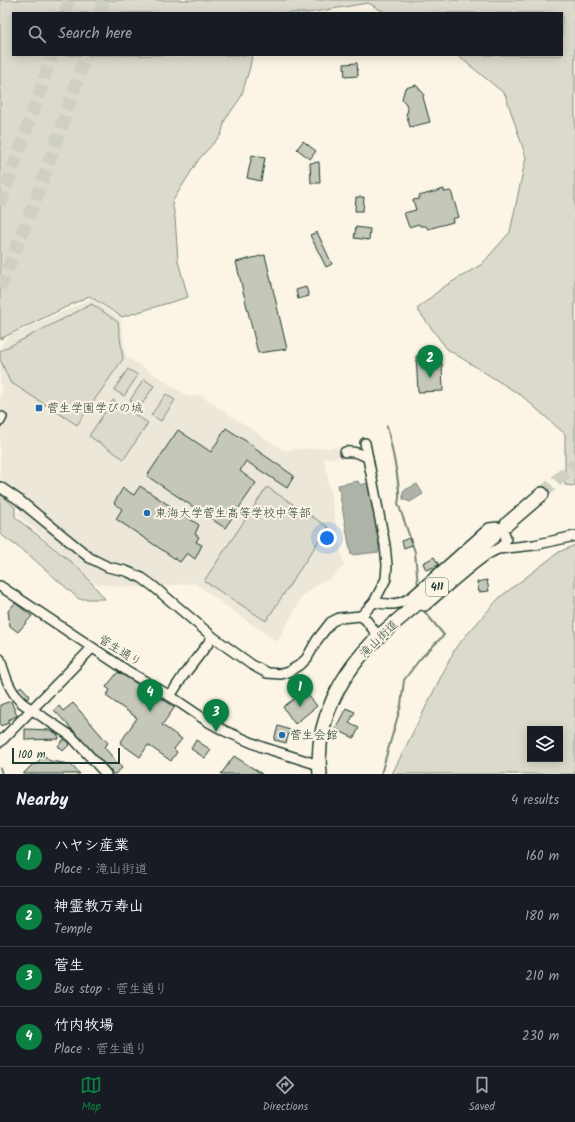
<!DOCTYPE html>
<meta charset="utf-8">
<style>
body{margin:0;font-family:Kalam,"Klee One",sans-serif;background:#242831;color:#f1f3f6}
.controls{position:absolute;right:12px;bottom:12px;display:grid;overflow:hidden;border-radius:0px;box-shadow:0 2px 10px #0003}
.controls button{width:36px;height:36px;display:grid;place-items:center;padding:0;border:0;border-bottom:1px solid #363941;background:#171b24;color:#f1f3f6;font:20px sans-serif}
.scale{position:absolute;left:12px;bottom:10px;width:108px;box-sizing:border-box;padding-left:4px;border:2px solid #1f3d34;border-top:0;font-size:11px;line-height:14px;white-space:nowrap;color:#1f3d34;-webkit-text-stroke:3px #fcf5e5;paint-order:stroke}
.you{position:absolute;left:327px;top:538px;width:14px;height:14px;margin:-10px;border:3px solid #fff;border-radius:50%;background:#1a73e8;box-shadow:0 0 0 6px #1a73e833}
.badge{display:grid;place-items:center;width:26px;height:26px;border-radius:50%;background:#0b8043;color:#fff;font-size:13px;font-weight:700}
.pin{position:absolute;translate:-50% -33px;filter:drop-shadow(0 1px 2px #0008)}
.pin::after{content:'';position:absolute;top:21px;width:14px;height:12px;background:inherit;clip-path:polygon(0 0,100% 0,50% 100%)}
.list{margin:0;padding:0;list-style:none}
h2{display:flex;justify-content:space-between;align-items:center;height:52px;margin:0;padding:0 16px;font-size:17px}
h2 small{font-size:13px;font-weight:400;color:#9ea1a6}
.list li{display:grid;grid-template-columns:26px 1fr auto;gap:12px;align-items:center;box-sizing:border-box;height:60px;padding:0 16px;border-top:1px solid #363941}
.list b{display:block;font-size:15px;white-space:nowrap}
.list p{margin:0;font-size:13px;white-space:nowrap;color:#9ea1a6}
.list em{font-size:13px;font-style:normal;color:#9ea1a6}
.icon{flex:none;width:22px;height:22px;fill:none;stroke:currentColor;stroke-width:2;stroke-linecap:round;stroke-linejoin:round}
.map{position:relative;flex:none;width:575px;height:774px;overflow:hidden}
.search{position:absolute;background:#171b24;box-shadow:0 2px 10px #0003;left:12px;right:12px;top:12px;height:44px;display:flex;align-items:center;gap:10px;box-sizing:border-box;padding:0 14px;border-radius:0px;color:#9ea1a6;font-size:15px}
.sheet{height:292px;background:#171b24}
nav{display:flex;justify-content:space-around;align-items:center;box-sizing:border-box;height:56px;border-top:1px solid #363941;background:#171b24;font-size:11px;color:#9ea1a6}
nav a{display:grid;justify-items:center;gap:2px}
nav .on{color:#0b8043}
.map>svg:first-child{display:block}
</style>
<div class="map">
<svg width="575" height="774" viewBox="0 0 575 774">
<rect width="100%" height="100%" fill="#fcf5e5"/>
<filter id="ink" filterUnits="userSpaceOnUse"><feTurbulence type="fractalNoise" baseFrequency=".025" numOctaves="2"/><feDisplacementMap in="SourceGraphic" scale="8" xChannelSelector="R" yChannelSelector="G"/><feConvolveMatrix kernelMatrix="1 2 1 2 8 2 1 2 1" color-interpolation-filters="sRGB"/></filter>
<g filter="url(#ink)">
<path fill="#ece7d8" d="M91,299L120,318L126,356L189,397L200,395L283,450L345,447L346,457L324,458L344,566L330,579L322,582L303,595L277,642L194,583L146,588L96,584L17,514L22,509L0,492V395L3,390L0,381V346L9,336Z"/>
<g fill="#dcdacc" stroke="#7e8c80" fill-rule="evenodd">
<path d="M0,0H575V486L565,485V434L522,396L447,349L417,309L442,288L482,264L510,232L526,157L505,94L457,55H562V13H386L368,3L308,13H13V55H252L250,67L241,97L225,120L221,135L199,159L172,202L175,217L178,261L188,297L122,317L89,296L0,339Z"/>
<path d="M92,304L118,322L123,359L77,425L10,382L0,359V351Z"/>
<path d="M128,369L138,375L124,396L114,390Z"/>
<path d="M144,379L154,386L140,407L130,400Z"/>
<path d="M166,394L175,400L161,421L151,415Z"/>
<path d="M113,400L148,423L124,459L89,436Z"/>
<path d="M267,487L328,527L266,621L204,581Z"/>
<path d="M0,494L15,507V517L80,569L105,599H79L29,555L0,534Z"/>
<path d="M575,545V774H392L456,647L500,597L559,552ZM530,729H560V759H530Z"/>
</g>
<g fill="#aeb3a7" stroke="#758479">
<path d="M358,481L360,485L368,483L378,531L379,552L351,555L338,485Z"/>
<path d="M417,484L423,494L410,502L403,499V491Z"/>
</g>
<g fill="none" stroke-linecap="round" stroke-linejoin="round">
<g stroke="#758479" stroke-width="2">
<path d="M387,426C390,441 403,492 398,503L415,552L418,586"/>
<path d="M0,768L2,774"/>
<path d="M381,774L401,705L404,680L420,659L444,635L424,611"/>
</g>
</g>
<g fill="#c5c7b9" stroke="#1f3d34">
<path d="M357,63L358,76L345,77L344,64Z"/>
<path d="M416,85L424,94L423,97L430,122L410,127L406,113L408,112L406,104L402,99L405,88Z"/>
<path d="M303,141L316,151L310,159L297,149Z"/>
<path d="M252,155L265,158L261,181L247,178Z"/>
<path d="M319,162L320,183H311L310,163Z"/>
<path d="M444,189V192L451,191L459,217L452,219L453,222L428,229L426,226H420L419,224L409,227L404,213L416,210L413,200L419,199V196Z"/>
<path d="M356,197H364L363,211H355Z"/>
<path d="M356,227L370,229L369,240L354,238Z"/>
<path d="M317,232L332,264L326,267L310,235Z"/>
<path d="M265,255L287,349L258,353L236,262Z"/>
<path d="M306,287L309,296L298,299L296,290Z"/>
<path d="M416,356H429L430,364L442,363L443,391L418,392Z"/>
<path d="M226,428L255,447L254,448L294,476L287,488L246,461L240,471L256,483L225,528L147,476L178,430L211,452Z"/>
<path d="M140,486L199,525L195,534L199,537L196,542L202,545L195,559L187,553L180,562L116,519L122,509L114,503L123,488L134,495Z"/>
<path d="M409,538L412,545L404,548L402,541Z"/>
<path d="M434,557L439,565L426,570L423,563Z"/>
<path d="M487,580L489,591L479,592L477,582Z"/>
<path d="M15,603L32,616L18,632L10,626L8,611Z"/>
<path d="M118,672L175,707L162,725L182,739L174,749L177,752L171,761L148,745L140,757L120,743L137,718L106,696L110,690L106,687Z"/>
<path d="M21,686L30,696L27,699L18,689Z"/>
<path d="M305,691L317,706L295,724L283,707Z"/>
<path d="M11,701L17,716L8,720L9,723L0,726V705Z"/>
<path d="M73,703L108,743L104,747L122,768L115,774H112L110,770L54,710L59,706L63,711Z"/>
<path d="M346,708L355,712L349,723L359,728L354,738L335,729Z"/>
<path d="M278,726L290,730L286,743L274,740Z"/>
<path d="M25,729L51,730L58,735L59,739L25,740Z"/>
<path d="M64,739L70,744L63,751L58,746Z"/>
<path d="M196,740L211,750L205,758L191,749Z"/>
<path d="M44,755L50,761L70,764L80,774H23L33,764L35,765Z"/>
<path d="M234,756L262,774H221Z"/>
</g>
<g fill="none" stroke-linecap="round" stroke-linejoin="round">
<g stroke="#d0d0c2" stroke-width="13" stroke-dasharray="13 6" stroke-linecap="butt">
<path d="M65,13L69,0"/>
<path d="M100,13L104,0"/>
<path d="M0,205L39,94L52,55"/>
<path d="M0,288L38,194L86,55"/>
<path d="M542,494L575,464"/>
</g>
<defs>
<g id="minor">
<path d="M0,421L2,417"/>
<path d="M345,452C354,451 360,453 368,458"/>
<path d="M0,487L19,500L90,558L108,567L126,571L142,578L153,586L213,637L252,665L267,673L281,674L288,672L300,665L307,658L317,640L331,622L339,618L361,616L366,620L379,637"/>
<path d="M498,549L534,545L575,536"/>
<path d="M0,586L129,672L170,696L207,721L225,731L262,747L319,765"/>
<path d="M374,602C391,606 403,605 416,593L489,528L498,527C503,531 508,536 505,542C501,550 491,551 485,556C464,571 445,589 425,606L416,604"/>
<path d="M361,616L374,602L386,579L387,565L385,545L365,443"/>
<path d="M0,659C5,676 9,690 22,703L71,736L106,774"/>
<path d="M170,696L183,676L213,637"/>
<path d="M0,742L92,648"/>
</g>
<g id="highway">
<path d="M507,524L542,494"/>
<path d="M320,774C314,721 342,672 379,636C392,625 405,614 418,603C444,580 469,558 494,536"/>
</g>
</defs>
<use href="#minor" stroke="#1f3d34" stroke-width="12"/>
<use href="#highway" stroke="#1f3d34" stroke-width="16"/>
<use href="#minor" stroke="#fcf5e5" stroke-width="9"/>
<use href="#highway" stroke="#fcf5e5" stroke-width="13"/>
</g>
</g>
<g fill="#1f6fb2" stroke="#fcf5e5" stroke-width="1.5">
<rect x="35" y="404" width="8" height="8" rx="2"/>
<circle cx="147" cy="513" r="4"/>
<circle cx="282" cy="735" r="4"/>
</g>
<g text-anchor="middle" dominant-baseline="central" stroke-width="4" stroke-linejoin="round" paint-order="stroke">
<rect fill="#fcf5e5" stroke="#617469" stroke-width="1" x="426" y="578" width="22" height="18" rx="3"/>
<g font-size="11" font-weight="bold" fill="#1f3d34">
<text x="437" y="587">411</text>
</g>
<g font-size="12" fill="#1f3d34" stroke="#fcf5e5" text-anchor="start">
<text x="47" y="408">菅生学園学びの城</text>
<text x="155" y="513">東海大学菅生高等学校中等部</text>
<text x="290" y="735">菅生会館</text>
</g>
<g font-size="12" fill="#1f3d34" stroke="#fcf5e5">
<text transform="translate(379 639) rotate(-44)">滝山街道</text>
<text transform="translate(120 651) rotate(32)">菅生通り</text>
</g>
</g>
</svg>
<div class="controls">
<button><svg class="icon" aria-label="layers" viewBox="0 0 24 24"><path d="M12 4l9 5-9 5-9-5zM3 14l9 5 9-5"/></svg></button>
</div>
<div class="scale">100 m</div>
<div class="you"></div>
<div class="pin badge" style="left:300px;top:707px">1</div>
<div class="pin badge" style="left:430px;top:378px">2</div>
<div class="pin badge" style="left:216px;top:732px">3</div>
<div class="pin badge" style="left:150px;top:712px">4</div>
<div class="search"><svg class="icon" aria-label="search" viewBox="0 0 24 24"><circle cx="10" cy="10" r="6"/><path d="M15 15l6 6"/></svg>Search here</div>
</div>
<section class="sheet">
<h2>Nearby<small>4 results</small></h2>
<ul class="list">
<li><span class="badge">1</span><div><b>ハヤシ産業</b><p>Place · 滝山街道</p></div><em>160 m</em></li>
<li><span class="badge">2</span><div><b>神霊教万寿山</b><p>Temple</p></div><em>180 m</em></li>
<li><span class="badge">3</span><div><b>菅生</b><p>Bus stop · 菅生通り</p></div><em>210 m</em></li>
<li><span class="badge">4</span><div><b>竹内牧場</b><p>Place · 菅生通り</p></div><em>230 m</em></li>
</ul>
</section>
<nav>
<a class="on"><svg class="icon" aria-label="map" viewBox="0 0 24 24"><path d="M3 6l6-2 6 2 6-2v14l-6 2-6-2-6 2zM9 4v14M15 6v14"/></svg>Map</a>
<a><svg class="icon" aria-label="directions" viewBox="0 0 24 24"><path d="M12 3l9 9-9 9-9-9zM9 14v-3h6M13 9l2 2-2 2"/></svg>Directions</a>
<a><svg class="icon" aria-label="saved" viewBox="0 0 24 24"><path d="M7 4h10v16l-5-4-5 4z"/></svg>Saved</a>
</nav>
